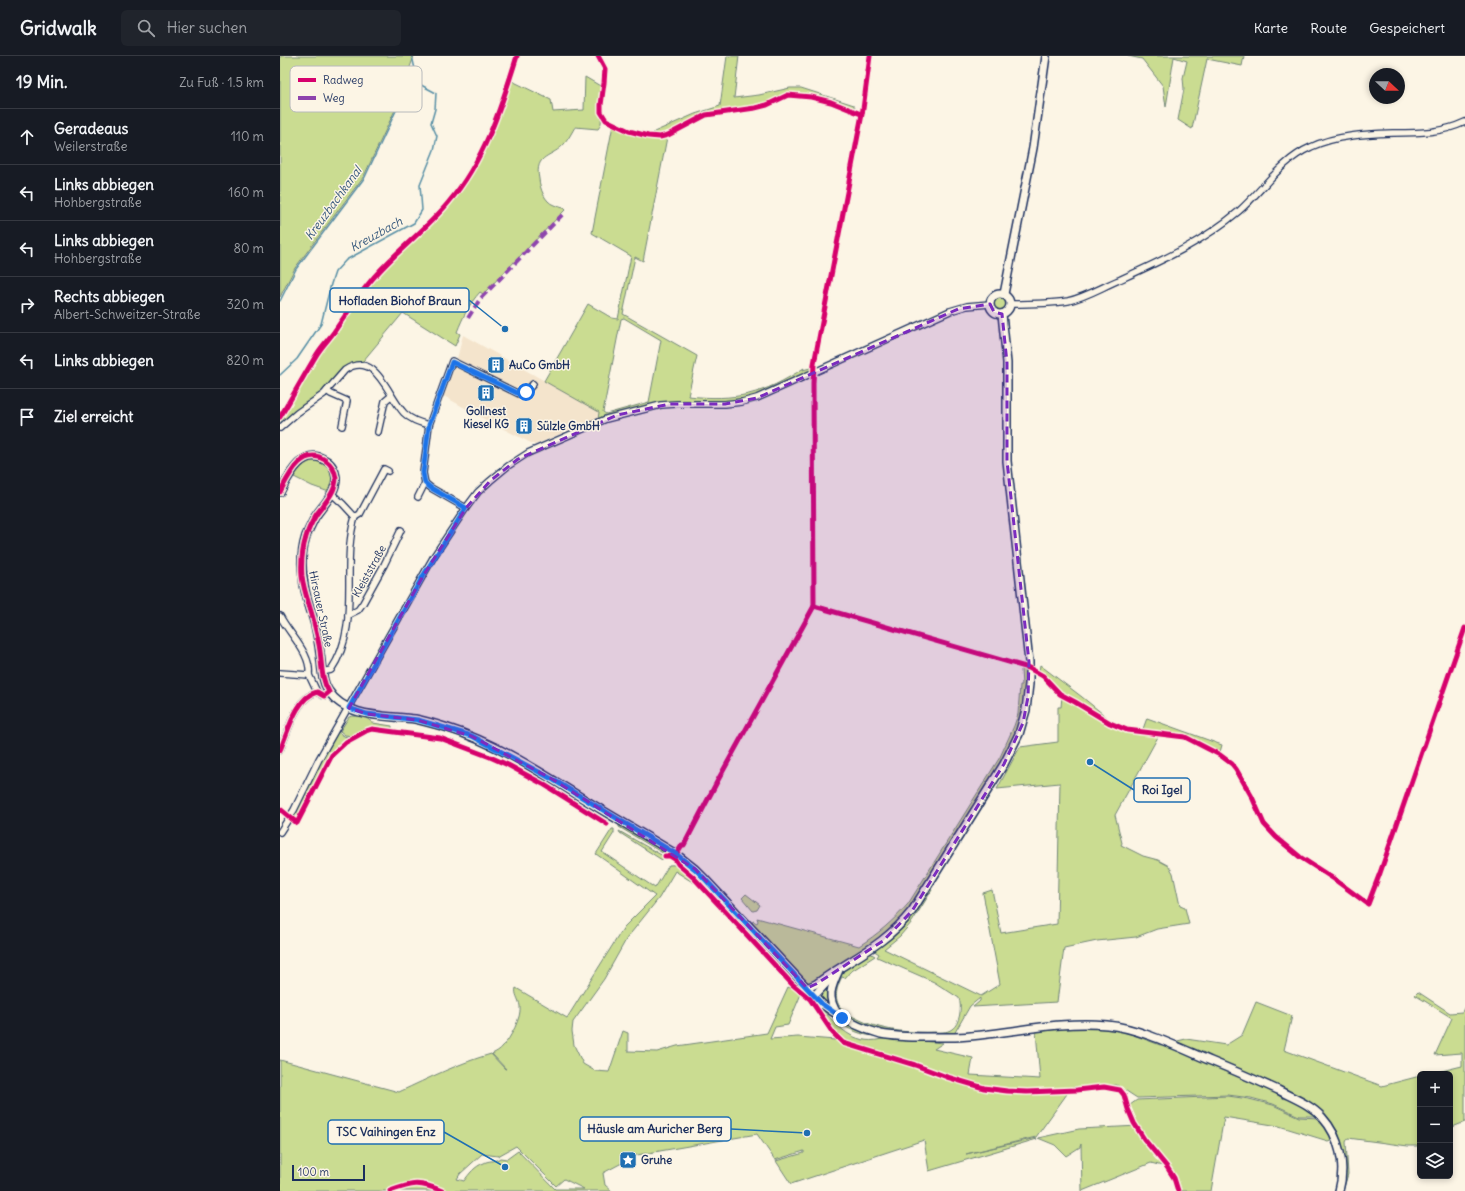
<!DOCTYPE html>
<html lang="de">
<meta charset="utf-8">
<style>
body{margin:0;font-family:Delius,sans-serif;background:#20242c;color:#f1f3f6}
.controls{position:absolute;right:12px;bottom:12px;display:grid;overflow:hidden;border-radius:6px;box-shadow:0 2px 6px #0003}
.controls button{width:36px;height:36px;display:grid;place-items:center;padding:0;border:0;border-bottom:1px solid #363941;background:#171b24;color:#f1f3f6;font:20px sans-serif}
.compass{position:absolute;left:1089px;top:12px;width:36px;height:36px;border-radius:50%;background:#171b24;box-shadow:0 2px 6px #0003;rotate:112deg}
.scale{position:absolute;left:12px;bottom:10px;width:73px;box-sizing:border-box;padding-left:4px;border:2px solid #1b2f5e;border-top:0;font-size:11px;line-height:14px;white-space:nowrap;color:#1b2f5e;-webkit-text-stroke:3px #fcf5e5;paint-order:stroke}
.stop{position:absolute;width:12px;height:12px;margin:-9px;border:3px solid #1a73e8;border-radius:50%;background:#fff}
.stop.end{background:#1a73e8;border-color:#fff;box-shadow:0 1px 4px #0008}
.list{margin:0;padding:0;list-style:none}
h2{display:flex;justify-content:space-between;align-items:center;height:52px;margin:0;padding:0 16px;font-size:17px}
h2 small{font-size:13px;font-weight:400;color:#9ea1a6}
.list li{display:grid;grid-template-columns:26px 1fr auto;gap:12px;align-items:center;box-sizing:border-box;height:56px;padding:0 16px;border-top:1px solid #363941}
.list b{display:block;font-size:15px;white-space:nowrap}
.list p{margin:0;font-size:13px;white-space:nowrap;color:#9ea1a6}
.list em{font-size:13px;font-style:normal;color:#9ea1a6}
.icon{flex:none;width:22px;height:22px;fill:none;stroke:currentColor;stroke-width:2;stroke-linecap:round;stroke-linejoin:round}
.map{position:relative;flex:none;width:1185px;height:1135px;overflow:hidden}
header{display:flex;align-items:center;gap:24px;box-sizing:border-box;height:56px;padding:0 20px;background:#171b24;border-bottom:1px solid #363941}
header strong{font-size:19px}
nav{display:flex;gap:22px;margin-inline-start:auto;font-size:14px}
.search{width:280px;height:36px;background:#20242c;display:flex;align-items:center;gap:10px;box-sizing:border-box;padding:0 14px;border-radius:6px;color:#9ea1a6;font-size:15px}
main{display:flex}
aside{flex:1;background:#171b24}
.map>svg:first-child{display:block}
</style>
<header>
<strong>Gridwalk</strong>
<div class="search"><svg class="icon" aria-label="search" viewBox="0 0 24 24"><circle cx="10" cy="10" r="6"/><path d="M15 15l6 6"/></svg>Hier suchen</div>
<nav><a>Karte</a><a>Route</a><a>Gespeichert</a></nav>
</header>
<main>
<aside>
<h2>19 Min.<small>Zu Fuß · 1.5 km</small></h2>
<ul class="list">
<li><svg class="icon" aria-label="ahead" viewBox="0 0 24 24"><path d="M12 20V5M6 11l6-6 6 6"/></svg><div><b>Geradeaus</b><p>Weilerstraße</p></div><em>110 m</em></li>
<li><svg class="icon" aria-label="left" viewBox="0 0 24 24"><path d="M17 20v-9H6M10 6l-5 5 5 5"/></svg><div><b>Links abbiegen</b><p>Hohbergstraße</p></div><em>160 m</em></li>
<li><svg class="icon" aria-label="left" viewBox="0 0 24 24"><path d="M17 20v-9H6M10 6l-5 5 5 5"/></svg><div><b>Links abbiegen</b><p>Hohbergstraße</p></div><em>80 m</em></li>
<li><svg class="icon" aria-label="right" viewBox="0 0 24 24"><path d="M7 20v-9h11M14 6l5 5-5 5"/></svg><div><b>Rechts abbiegen</b><p>Albert-Schweitzer-Straße</p></div><em>320 m</em></li>
<li><svg class="icon" aria-label="left" viewBox="0 0 24 24"><path d="M17 20v-9H6M10 6l-5 5 5 5"/></svg><div><b>Links abbiegen</b></div><em>820 m</em></li>
<li><svg class="icon" aria-label="arrive" viewBox="0 0 24 24"><path d="M6 21V4h12l-3 4 3 4H6"/></svg><div><b>Ziel erreicht</b></div></li>
</ul>
</aside>
<div class="map">
<svg width="1185" height="1135" viewBox="0 0 1185 1135">
<rect width="100%" height="100%" fill="#fcf5e5"/>
<filter id="ink" filterUnits="userSpaceOnUse"><feTurbulence type="fractalNoise" baseFrequency=".025" numOctaves="2"/><feDisplacementMap in="SourceGraphic" scale="8" xChannelSelector="R" yChannelSelector="G"/><feConvolveMatrix kernelMatrix="1 2 1 2 8 2 1 2 1" color-interpolation-filters="sRGB"/></filter>
<g filter="url(#ink)">
<path fill="#f4e4cc" d="M183,279L320,356L318,364L301,369L255,389L206,364L162,339L178,299Z"/>
<g fill="#cadc91" stroke="#728678" fill-rule="evenodd">
<path d="M0,0H134L115,54L84,120L15,212L0,241Z"/>
<path d="M447,0H459L454,42L479,39L510,32H521L574,49V51L577,53V55H574L549,45L524,39H508L486,48L451,55L426,58L391,76L380,80L372,79V78L374,76L415,58L440,50Z"/>
<path d="M848,0H964L962,10L927,3L912,73L898,64L904,33L903,22L907,5L894,1L886,51L883,30L862,3Z"/>
<path d="M305,21L322,31C320,37 319,44 319,51C320,59 324,66 318,73L295,71C292,76 289,82 285,87C273,102 254,97 259,123C260,133 265,146 274,149C278,151 282,151 286,153L203,238L200,236C189,248 183,261 177,276L180,278L175,290L123,257L83,305C54,310 58,322 39,338C27,348 13,355 1,367V363L39,297L54,278L80,240L104,212L132,186L161,157L177,138L204,94L220,58L232,25L271,44L273,56L304,54Z"/>
<path d="M333,69C350,76 368,85 387,81L363,205L355,201L343,258L417,300L408,340C456,345 483,339 524,312L523,314L530,312L532,314L487,337L452,347L400,346L318,364L319,356L264,325L308,248L332,262L338,263L351,200L312,177ZM344,262L381,284L369,346L326,358L323,356L341,263Z"/>
<circle cx="720" cy="248" r="9"/>
<path d="M31,404C52,404 56,419 49,436L32,430L12,420C17,412 22,407 31,404Z"/>
<path d="M760,609L802,641L834,667L831,666L779,634L759,615Z"/>
<path d="M743,612L745,613L747,615L744,656L731,691L631,852L612,874L557,911L531,927L526,925L474,870L472,867L473,865L477,867L478,865L477,862L579,890C598,878 613,865 628,848L720,701L734,670L738,658L740,629H742L741,614Z"/>
<path d="M782,640L836,672L854,677L879,679L835,759L842,787L841,789L863,800L878,804L889,810L893,817L900,850L905,852L909,868L877,873L856,881L817,885L784,892L777,946L693,951L700,945V942L690,950L674,978C640,979 606,981 575,965C561,958 554,954 554,938C554,914 572,908 590,897L595,900L570,916L565,922L562,921C557,930 553,943 561,952C565,957 571,960 576,962C601,975 627,977 654,976C659,976 667,977 672,973C680,968 682,951 679,942L654,926L597,901L599,898L593,894C619,877 633,857 649,832L652,834L632,866L620,880L604,893L701,940L720,928L703,837L712,834L721,877L777,868L780,727L717,733L740,691L778,686V651H781Z"/>
<path d="M72,660L85,661L93,667L112,670V674C94,672 88,671 72,680L65,679L60,675L69,661Z"/>
<path d="M867,662L942,689L940,696H935L904,680L866,676L863,673Z"/>
<path d="M58,676L64,680L70,682C63,687 56,691 51,698C40,713 25,745 19,762L17,763L14,762V759L41,705Z"/>
<path d="M339,768L391,800L386,799L339,771Z"/>
<path d="M332,773H334V777L322,796L375,832L389,809C400,807 409,819 416,826L414,827L395,815L379,842L347,882L324,923L293,966L292,975L294,989L303,1008L315,1015L329,1016L343,975L348,977V995L377,996L397,990L487,977L508,931L510,932L512,930L521,938L508,969L495,971L490,983L518,981L555,984L557,979L541,956L543,954C561,974 576,991 606,982L663,987L654,993L693,1002L690,1019L760,1023L756,975L778,970L826,972L843,975L880,989L906,983L946,989L962,979L976,946L1012,960L1004,994L1102,1030L1140,1020V1090H1128L1068,1082L1066,1086L1068,1118L1063,1135H1061L1065,1113V1102L1058,1076L1047,1060H1019L993,1048L971,1042L948,1039L857,1042L837,1029L792,1031L756,1081L686,1098L756,1082L757,1083L649,1115L644,1084L511,1128L496,1105L524,1097V1095L495,1104L477,1078L357,1099L323,1117L325,1129L332,1135H164L144,1126L143,1128L161,1135H0V1004L119,1036C149,1022 179,1007 211,998L225,1013H226L212,998C216,996 220,994 223,990C230,983 242,961 240,950C239,943 234,938 236,932L287,962L344,871L375,840L316,798ZM236,1090L276,1130L284,1123L304,1133H275L238,1095L227,1103L220,1102C215,1106 209,1104 204,1107C195,1110 189,1118 184,1125L177,1123L180,1118L202,1098L218,1100Z"/>
<path d="M339,775L383,800L382,804L340,777Z"/>
<path d="M466,838L480,849L477,854L473,855L462,842Z"/>
<path d="M549,930L551,951L538,940Z"/>
<path d="M1138,936L1170,957L1182,956L1185,950V1066L1170,1072V1018H1149L1182,1010V997L1155,999L1172,962L1135,939Z"/>
<path d="M557,963L596,979V980C583,980 567,973 557,965Z"/>
<path d="M948,1040L969,1043L993,1049L1019,1061L1039,1062L1053,1083L1048,1085L999,1070L944,1061L931,1135H899L895,1120L890,1112L871,1107L802,1135L801,1088L800,1091L786,1100L775,1089L758,1082L799,1073L859,1070L849,1052L850,1049L857,1044Z"/>
</g>
<g fill="none" stroke-linecap="round" stroke-linejoin="round">
<g stroke="#568ea5" stroke-width="1.5">
<path d="M0,245L16,213L85,121L135,14"/>
<path d="M0,319L17,303L41,268L51,228L55,216L66,204L134,167L142,154L140,129L154,94L157,80L151,67L155,53L156,37L141,29L137,22L132,0"/>
</g>
<defs>
<g id="minor">
<path d="M731,248C750,248 769,248 788,245C806,241 822,231 839,224C883,204 921,187 959,155C983,134 1001,104 1031,91C1056,79 1087,78 1114,77C1139,77 1162,77 1185,66"/>
<path d="M47,335L51,338L67,345L62,370"/>
<path d="M0,372L17,357L44,338L65,314C96,294 107,339 124,357C131,364 140,367 149,369"/>
<path d="M98,376L105,345L111,340"/>
<path d="M138,441L145,427"/>
<path d="M186,452L151,432L145,427L143,417L149,369L172,305L239,338L246,336L253,328"/>
<path d="M75,461L80,458L104,413L108,415"/>
<path d="M68,559L78,554L83,547L104,509L121,474"/>
<path d="M0,560C9,578 32,598 29,619"/>
<path d="M42,616L51,614C82,569 60,511 75,461L63,448L51,437"/>
<path d="M0,617L29,619"/>
<path d="M29,619L37,636"/>
<path d="M0,694C8,676 16,641 37,636L44,640L49,636"/>
<path d="M0,776L14,754L39,703L154,500L186,452L198,436L210,425L228,410L248,397L326,363L381,349L397,348H445L462,346L477,342L670,255L687,250L710,248"/>
</g>
<g id="major">
<circle cx="720" cy="248" r="10"/>
<path d="M724,238L753,92L766,0"/>
<path d="M0,436C8,421 22,390 45,404C51,407 55,414 56,421C57,436 43,449 35,461C32,467 29,473 26,480C22,493 21,508 23,521C24,538 31,553 35,569C37,578 39,588 40,597C42,609 41,623 48,634C66,663 106,659 135,663C145,665 155,668 165,671C214,686 259,715 302,742C333,761 365,779 396,798L415,813L423,821L542,948C560,962 579,972 601,978C616,981 632,981 647,981C656,981 665,981 675,981C726,979 775,964 827,969C860,972 900,992 931,1005C953,1014 976,1024 998,1034C1013,1042 1030,1048 1042,1061C1060,1081 1066,1109 1059,1135"/>
<path d="M527,932L536,928C572,902 603,891 632,855L724,708L739,678L746,654L749,628V606L727,405V307L722,258"/>
<path d="M534,940L553,920"/>
<path d="M558,958C546,942 551,931 559,914"/>
</g>
</defs>
<use href="#minor" stroke="#1b2f5e" stroke-width="8"/>
<use href="#major" stroke="#1b2f5e" stroke-width="10"/>
<use href="#minor" stroke="#fcf5e5" stroke-width="5.5"/>
<use href="#major" stroke="#fcf5e5" stroke-width="7"/>
<path stroke="#8e44ad" stroke-width="4" stroke-dasharray="8 4" stroke-linecap="butt" d="M188,262L200,243L284,157"/>
<defs>
<g id="cycleway">
<path d="M318,0L325,13L324,27L321,49V56L326,64L349,75L368,80L380,81L388,79L426,59L475,52L487,49L508,39L531,41L551,46L581,58"/>
<path d="M0,361C13,340 24,319 37,298C42,290 48,284 54,276C65,260 76,243 89,227C112,198 144,176 168,147C204,105 221,52 237,0"/>
<path d="M0,436C8,421 22,389 45,404C51,408 55,415 56,422C56,436 44,448 36,459C32,466 28,473 26,481C22,494 21,507 22,520C24,538 32,554 35,571C37,579 39,587 40,595C42,609 41,623 49,636L44,640L37,636C16,641 8,676 0,694"/>
<path d="M534,550L749,612L763,620L780,638L795,646L830,667L847,674L905,681L940,699L952,708L956,713L972,741L984,768L996,781L1020,801L1054,823L1088,848L1100,817L1185,572"/>
<path d="M0,753L17,767L52,699L66,686L86,675L92,673L160,682L210,701L228,709L263,728L327,768"/>
<path d="M385,800H390L395,803L398,808L413,821L467,879L512,928L530,943L553,977L563,987L635,1009L667,1021L704,1032L727,1035L747,1036L797,1034L824,1031L840,1034L844,1039L848,1053L854,1067L864,1083L887,1111L894,1122L898,1135"/>
<path d="M394,802L402,789H404L438,724L534,550L533,327L534,308L583,53L590,0"/>
<path d="M110,1135C133,1127 139,1125 162,1135"/>
</g>
</defs>
<use href="#cycleway" stroke="#fcf5e5" stroke-width="8"/>
<use href="#cycleway" stroke="#d6006c" stroke-width="5"/>
</g>
</g>
<g fill="none" stroke-linecap="round" stroke-linejoin="round" filter="url(#ink)">
<path stroke="#1a73e8" stroke-width="5" d="M246,336L239,338L172,306L149,369L143,417L145,427L151,432L186,452L143,520L69,652L87,658L138,664L192,680L272,723L338,763L396,798L415,813L423,821L542,948L562,962"/>
</g>
<path fill="#7b2cbf" fill-opacity="0.2" stroke="#7b2cbf" stroke-width="3" stroke-dasharray="8 5" stroke-linejoin="round" d="M710,248L714,256L722,258L727,307V405L749,606L748,641L743,667L724,708L632,855L603,885L536,928L527,932L415,813L272,723L191,680L137,664L87,658L69,652L143,520L186,452L210,425L238,403L337,359L390,348H445L477,342L678,253Z"/>
<defs>
<symbol id="building-square" viewBox="-11 -11 22 22"><rect x="-9" y="-9" width="18" height="18" rx="4" fill="#1f6fb2" stroke="#fcf5e5"/><path d="M-4-6H4V6H1V3H-1V6H-4ZM-2.5-4.3h1.7v1.8h-1.7ZM.8-4.3h1.7v1.8H.8ZM-2.5-1h1.7V.8h-1.7ZM.8-1h1.7V.8H.8Z" fill="#fff"/></symbol>
<symbol id="sight-square" viewBox="-11 -11 22 22"><rect x="-9" y="-9" width="18" height="18" rx="4" fill="#1f6fb2" stroke="#fcf5e5"/><path d="M0-6L1.8-2.2L6-1.7L2.9 1.2L3.7 5.4L0 3.3L-3.7 5.4L-2.9 1.2L-6-1.7L-1.8-2.2Z" fill="#fff"/></symbol>
</defs>
<g fill-rule="evenodd">
<use href="#building-square" x="206" y="299" width="20" height="20"/>
<use href="#building-square" x="196" y="327" width="20" height="20"/>
<use href="#building-square" x="234" y="360" width="20" height="20"/>
<use href="#sight-square" x="338" y="1094" width="20" height="20"/>
</g>
<g text-anchor="middle" dominant-baseline="central" stroke-width="3" stroke-linejoin="round" paint-order="stroke">
<g font-size="11" font-weight="bold" fill="#1b2f5e" stroke="#fcf5e5" text-anchor="start">
<text x="229" y="309">AuCo GmbH</text>
<text x="206" y="355" text-anchor="middle">Gollnest<tspan x="206" dy="13">Kiesel KG</tspan></text>
<text x="257" y="370">Sülzle GmbH</text>
<text x="361" y="1104">Gruhe</text>
</g>
<g font-size="11" fill="#1b2f5e" stroke="#fcf5e5">
<text transform="translate(89 515) rotate(-61)">Kleiststraße</text>
<text transform="translate(41 553) rotate(78)">Hirsauer Straße</text>
</g>
<g font-size="12" font-style="italic" fill="#34577c" stroke="#fcf5e5">
<text transform="translate(53 147) rotate(-54)">Kreuzbachkanal</text>
<text transform="translate(96 178) rotate(-29)">Kreuzbach</text>
</g>
</g>
<rect x="10" y="10" width="132" height="46" rx="6" fill="#fcf5e5" stroke="#b8babc" stroke-width="1"/>
<rect x="18" y="22" width="18" height="4" fill="#d6006c"/>
<rect x="18" y="40" width="18" height="4" fill="#8e44ad"/>
<g font-size="11" fill="#1b2f5e">
<text x="43" y="28">Radweg</text>
<text x="43" y="46">Weg</text>
</g>
<path fill="none" stroke="#1f6fb2" stroke-width="1.5" d="M225 273L189 244M810 706L854 734M527 1077L451 1073M225 1111L164 1076"/>
<g fill="#1f6fb2" stroke="#fcf5e5" stroke-width="1.5">
<circle cx="225" cy="273" r="4"/>
<circle cx="810" cy="706" r="4"/>
<circle cx="527" cy="1077" r="4"/>
<circle cx="225" cy="1111" r="4"/>
</g>
<g fill="#fcf5e5" stroke="#1f6fb2" stroke-width="1.5">
<rect x="50" y="232" width="139" height="24" rx="4"/>
<rect x="854" y="722" width="56" height="24" rx="4"/>
<rect x="300" y="1061" width="151" height="24" rx="4"/>
<rect x="48" y="1064" width="116" height="24" rx="4"/>
</g>
<g font-size="12" text-anchor="middle" font-weight="bold" fill="#1b2f5e">
<text x="120" y="249">Hofladen Biohof Braun</text>
<text x="882" y="738">Roi Igel</text>
<text x="375" y="1077">Häusle am Auricher Berg</text>
<text x="106" y="1080">TSC Vaihingen Enz</text>
</g>
</svg>
<div class="controls">
<button>+</button>
<button>−</button>
<button><svg class="icon" aria-label="layers" viewBox="0 0 24 24"><path d="M12 4l9 5-9 5-9-5zM3 14l9 5 9-5"/></svg></button>
</div>
<svg class="compass" viewBox="-18 -18 36 36"><path d="M0-13l5 13h-10z" fill="#e53935"/><path d="M0 13l5-13h-10z" fill="#9ea1a6"/></svg>
<div class="scale">100 m</div>
<div class="stop" style="left:246px;top:336px"></div>
<div class="stop end" style="left:562px;top:962px"></div>
</div>
</main>
